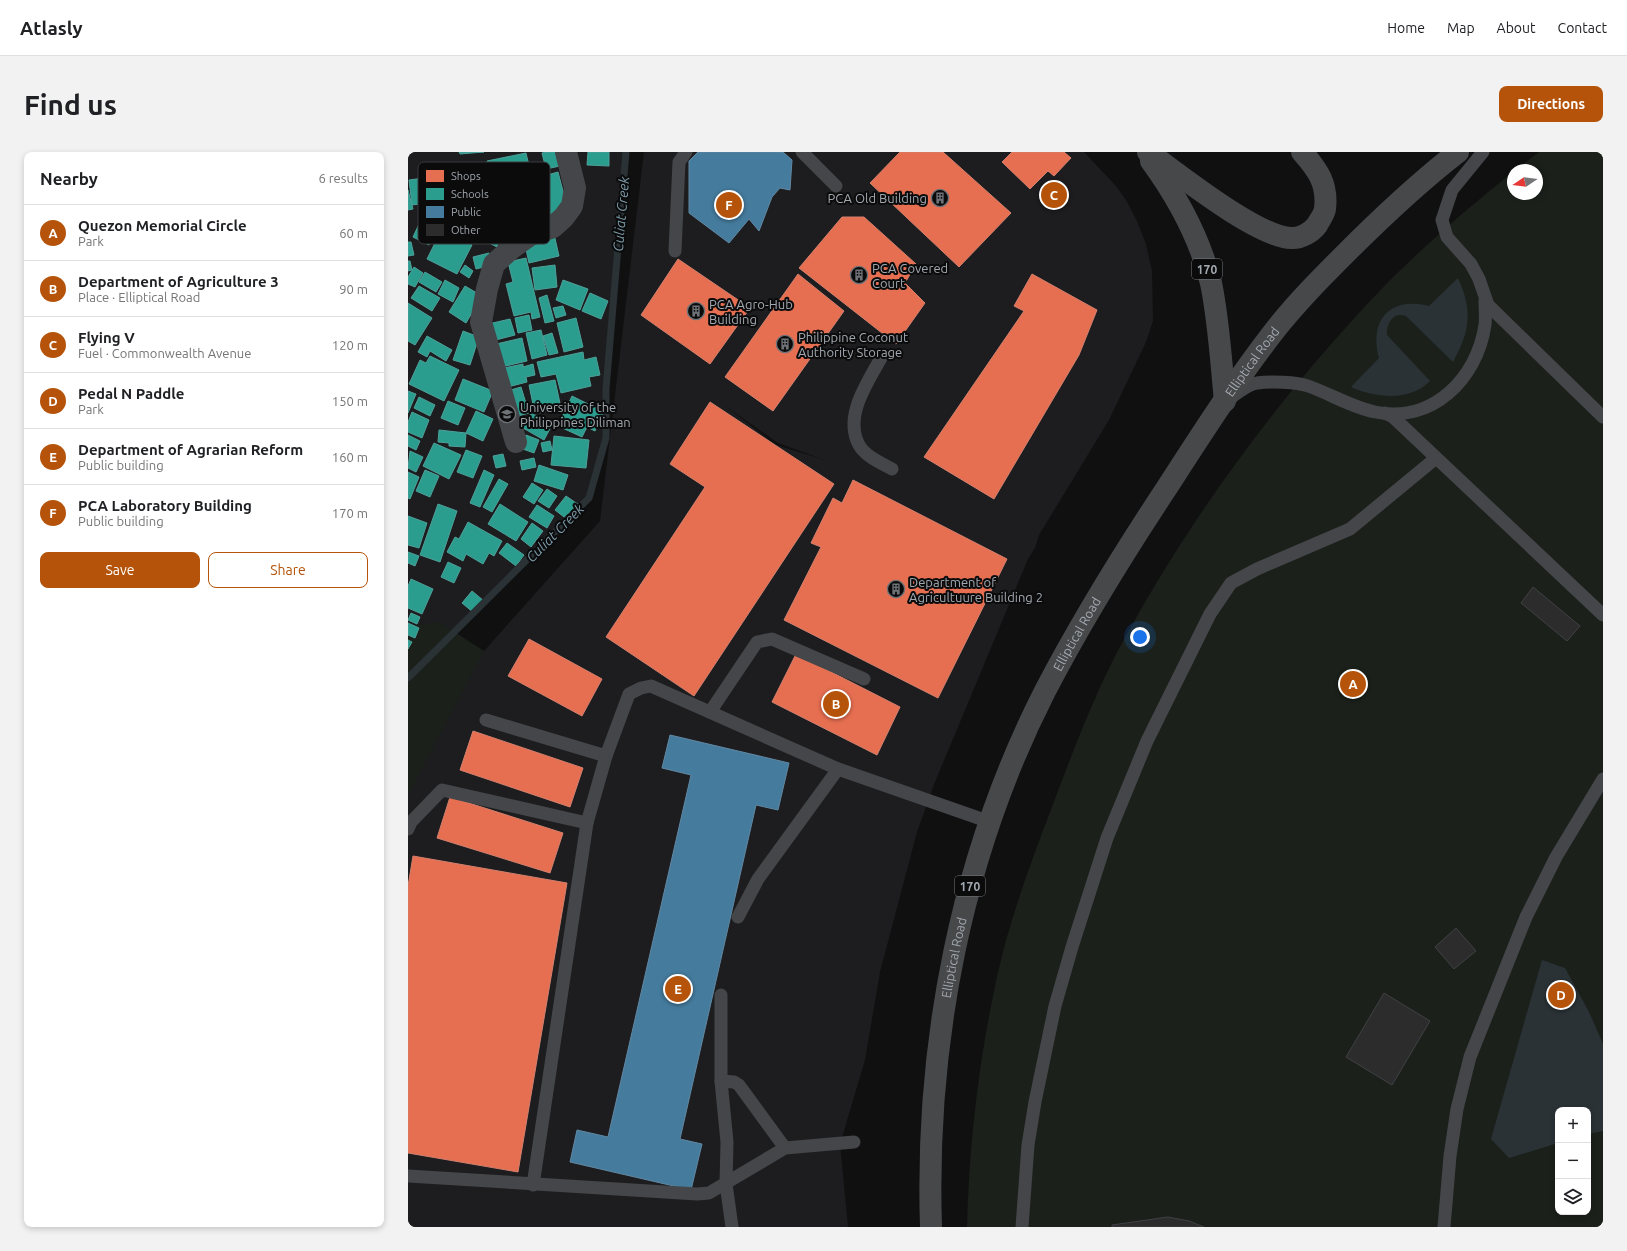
<!DOCTYPE html>
<meta charset="utf-8">
<style>
body{margin:0;font-family:Ubuntu,sans-serif;background:#f2f2f2;color:#202124}
.controls{position:absolute;right:12px;bottom:12px;display:grid;overflow:hidden;border-radius:8px;box-shadow:0 2px 6px #0003}
.controls button{width:36px;height:36px;display:grid;place-items:center;padding:0;border:0;border-bottom:1px solid #e0e0e0;background:#fff;color:#202124;font:20px sans-serif}
.compass{position:absolute;left:1099px;top:12px;width:36px;height:36px;border-radius:50%;background:#fff;box-shadow:0 2px 6px #0003;rotate:257deg}
.you{position:absolute;left:732px;top:485px;width:14px;height:14px;margin:-10px;border:3px solid #fff;border-radius:50%;background:#1a73e8;box-shadow:0 0 0 6px #1a73e833}
.badge{display:grid;place-items:center;width:26px;height:26px;border-radius:50%;background:#b45309;color:#fff;font-size:13px;font-weight:700}
.pin{position:absolute;translate:-50% -50%;border:2px solid #fff;box-shadow:0 1px 4px #0006}
.list{margin:0;padding:0;list-style:none}
h2{display:flex;justify-content:space-between;align-items:center;height:52px;margin:0;padding:0 16px;font-size:17px}
h2 small{font-size:13px;font-weight:400;color:#757577}
.list li{display:grid;grid-template-columns:26px 1fr auto;gap:12px;align-items:center;box-sizing:border-box;height:56px;padding:0 16px;border-top:1px solid #e0e0e0}
.list b{display:block;font-size:15px;white-space:nowrap}
.list p{margin:0;font-size:13px;white-space:nowrap;color:#757577}
.list em{font-size:13px;font-style:normal;color:#757577}
.actions{display:flex;gap:8px;padding:12px 16px}
.actions a{flex:1;padding:9px 0;border:1px solid #b45309;border-radius:8px;text-align:center;font-size:14px;color:#b45309}
.actions .main{background:#b45309;color:#fff}
.icon{flex:none;width:22px;height:22px;fill:none;stroke:currentColor;stroke-width:2;stroke-linecap:round;stroke-linejoin:round}
.map{position:relative;flex:none;width:1195px;height:1075px;overflow:hidden;border-radius:8px}
header{display:flex;align-items:center;gap:24px;box-sizing:border-box;height:56px;padding:0 20px;background:#fff;border-bottom:1px solid #e0e0e0}
header strong{font-size:19px}
nav{display:flex;gap:22px;margin-inline-start:auto;font-size:14px}
.intro{display:flex;align-items:center;justify-content:space-between;box-sizing:border-box;height:96px;padding:0 24px}
h1{margin:0;font-size:28px}
.button{padding:10px 18px;border-radius:8px;background:#b45309;color:#fff;font-size:14px;font-weight:700}
main{display:flex;gap:24px;padding:0 24px}
aside{flex:1;background:#fff;border-radius:8px;box-shadow:0 2px 6px #0003}
.map>svg:first-child{display:block}
</style>
<header>
<strong>Atlasly</strong>
<nav><a>Home</a><a>Map</a><a>About</a><a>Contact</a></nav>
</header>
<div class="intro"><h1>Find us</h1><a class="button">Directions</a></div>
<main>
<aside>
<h2>Nearby<small>6 results</small></h2>
<ul class="list">
<li><span class="badge">A</span><div><b>Quezon Memorial Circle</b><p>Park</p></div><em>60 m</em></li>
<li><span class="badge">B</span><div><b>Department of Agriculture 3</b><p>Place · Elliptical Road</p></div><em>90 m</em></li>
<li><span class="badge">C</span><div><b>Flying V</b><p>Fuel · Commonwealth Avenue</p></div><em>120 m</em></li>
<li><span class="badge">D</span><div><b>Pedal N Paddle</b><p>Park</p></div><em>150 m</em></li>
<li><span class="badge">E</span><div><b>Department of Agrarian Reform</b><p>Public building</p></div><em>160 m</em></li>
<li><span class="badge">F</span><div><b>PCA Laboratory Building</b><p>Public building</p></div><em>170 m</em></li>
</ul>
<div class="actions"><a class="main">Save</a><a>Share</a></div>
</aside>
<div class="map">
<svg width="1195" height="1075" viewBox="0 0 1195 1075">
<rect width="100%" height="100%" fill="#101011"/>
<g fill="#1d1d1f" fill-rule="evenodd">
<path d="M0,0H218L198,237V286L181,346L0,526Z"/>
<path d="M236,0H676L707,33L718,48L729,69L738,92L744,119L745,169L738,190L701,268L631,383L627,396L620,407L527,630L509,680L472,820L457,908L432,992L440,1075H0V620L76,499L192,369ZM316,253L370,291L417,308L368,293Z"/>
</g>
<g fill="#1b201b" fill-rule="evenodd">
<path d="M1131,0H1195V1075H559C561,991 571,907 589,825C602,766 623,710 644,655C665,599 686,543 714,491C779,372 859,261 951,161C997,110 1051,63 1105,20V42H1129V18H1107ZM1150,958H1180V1060H1150Z"/>
<path d="M31,470L76,499L0,644V474Z"/>
</g>
<g fill="#2a3236">
<path d="M1050,126C1065,159 1062,179 1045,210L998,164C985,159 978,172 979,183L1022,229C1001,250 968,246 943,235L971,206C961,169 981,144 1021,154Z"/>
<path d="M1134,808L1157,816L1181,860L1195,892V979L1180,982V958H1150V991L1101,1006L1083,987Z"/>
</g>
<g fill="#e76f51" stroke="#d2806e">
<path d="M492,0H535L603,61L551,115L462,31Z"/>
<path d="M604,0H656L663,6L646,24L640,19L622,37L594,10Z"/>
<path d="M434,65H456L508,112L497,131L517,151L488,192L391,116Z"/>
<path d="M270,107L342,156L302,212L233,163Z"/>
<path d="M390,122L436,159L365,259L317,225Z"/>
<path d="M624,122L689,158L671,203L586,347L516,305L616,159L606,154Z"/>
<path d="M302,250L426,332L286,544L198,485L297,335L262,312Z"/>
<path d="M445,328L599,407L530,546L376,468L413,395L403,391L425,346L434,351Z"/>
<path d="M121,487L194,527L174,564L100,524Z"/>
<path d="M388,502L492,555L469,603L364,550Z"/>
<path d="M65,579L175,616L162,655L52,618Z"/>
<path d="M42,645L155,681L142,721L29,686Z"/>
<path d="M5,704L159,731L110,1020L0,1001V734Z"/>
</g>
<g fill="#2a9d8f" stroke="#4ea099">
<path d="M51,0H76L52,2Z"/>
<path d="M139,0H149L152,14L138,17L134,1Z"/>
<path d="M180,0H201V14L179,13Z"/>
<path d="M118,1L122,18L109,20L113,39L86,44L79,9Z"/>
<path d="M150,20L160,58L135,65L129,40L124,41L121,28Z"/>
<path d="M24,25L27,50L4,53L1,28Z"/>
<path d="M0,38L5,57L0,58Z"/>
<path d="M12,70L28,78L21,93L5,85Z"/>
<path d="M79,71L90,77L86,84L92,87L89,95L71,86Z"/>
<path d="M34,77L64,93L49,122L19,107Z"/>
<path d="M146,82L151,104L121,111L116,88Z"/>
<path d="M0,90H3L6,103L0,104Z"/>
<path d="M81,101L84,113L68,117L65,105Z"/>
<path d="M118,106L132,165L124,167L123,160L106,164L98,132L105,130L100,110Z"/>
<path d="M0,109H2L4,118L0,119Z"/>
<path d="M57,113L65,119L61,126L52,120Z"/>
<path d="M147,113L149,135L127,138L124,116Z"/>
<path d="M6,115L15,121L7,135L0,132V125Z"/>
<path d="M17,120L34,130L28,140L11,130Z"/>
<path d="M37,128L51,136L45,150L30,142Z"/>
<path d="M155,128L180,137L172,158L148,148Z"/>
<path d="M11,134L32,146L24,159L3,146Z"/>
<path d="M57,134L74,144L58,171L41,160Z"/>
<path d="M182,141L200,149L193,167L174,159Z"/>
<path d="M139,143L146,169L137,171L131,146Z"/>
<path d="M0,151L24,166L7,193L0,189Z"/>
<path d="M155,154L158,163L148,166L145,156Z"/>
<path d="M121,163L124,178L110,181L107,166Z"/>
<path d="M168,166L175,195L156,200L149,171Z"/>
<path d="M102,167L107,183L80,190L76,173Z"/>
<path d="M133,178L139,203L124,207L118,181Z"/>
<path d="M55,179L71,185L62,213L45,208Z"/>
<path d="M144,181L150,201L141,203L135,184Z"/>
<path d="M19,184L44,198L38,209L22,199L19,205L10,200Z"/>
<path d="M114,186L119,209L89,216L84,193Z"/>
<path d="M175,200L176,208L188,205L192,223L181,225L183,234L153,241L148,222L133,225L129,210Z"/>
<path d="M22,204L51,218L36,249L1,232L12,208L18,211Z"/>
<path d="M115,212V215L125,212L127,223L118,225L119,230L96,236L91,217Z"/>
<path d="M55,227L85,239L76,260L47,248Z"/>
<path d="M147,228L153,256L127,262L121,233Z"/>
<path d="M113,235L121,261L106,265L99,239Z"/>
<path d="M0,239L8,242L0,261Z"/>
<path d="M164,244L196,260L187,279L179,275L174,285L150,274Z"/>
<path d="M11,245L27,253L22,264L6,256Z"/>
<path d="M40,249L57,256L50,273L33,266Z"/>
<path d="M68,259L85,267L75,289L58,281Z"/>
<path d="M4,260L21,268L14,286L0,280V270Z"/>
<path d="M123,261L144,273L136,288L115,276Z"/>
<path d="M31,278L58,281L57,295L41,294V291L30,290Z"/>
<path d="M0,283L12,289L8,298L0,294Z"/>
<path d="M118,283L131,288L126,301L112,296Z"/>
<path d="M146,284L181,288L178,316L143,313Z"/>
<path d="M142,289L144,298L135,300L133,291Z"/>
<path d="M26,291L53,303L41,327L15,314Z"/>
<path d="M58,298L74,304L65,326L49,320Z"/>
<path d="M2,299L15,305L8,320L0,316Z"/>
<path d="M95,302L98,314L88,316L85,304Z"/>
<path d="M126,306L128,315L114,318L112,309Z"/>
<path d="M131,313L160,323L155,338L126,329Z"/>
<path d="M17,318L31,324L22,345L8,339Z"/>
<path d="M76,318L86,323L72,355L62,351Z"/>
<path d="M0,320L11,325L2,347L0,346Z"/>
<path d="M91,327L100,332L84,360L75,355Z"/>
<path d="M124,331L135,338L126,352L115,345Z"/>
<path d="M139,337L149,344L141,356L130,349Z"/>
<path d="M158,344L171,353L160,368L147,358Z"/>
<path d="M30,352L49,359L32,410L12,403Z"/>
<path d="M92,352L120,370L108,389L80,372Z"/>
<path d="M129,353L146,364L139,376L121,365Z"/>
<path d="M0,364L19,371L11,396L0,393Z"/>
<path d="M60,370L94,389L86,404L81,401L75,412L58,402L55,409L39,400L47,385L51,387Z"/>
<path d="M124,371L135,379L123,395L113,387Z"/>
<path d="M99,391L116,403L108,414L91,401Z"/>
<path d="M0,400L11,404L7,414L0,411Z"/>
<path d="M40,410L53,416L46,431L33,425Z"/>
<path d="M3,427L25,437L14,462L0,456V434Z"/>
<path d="M64,439L76,449L66,461L54,451Z"/>
<path d="M3,461L12,465L9,472L0,468Z"/>
<path d="M0,471L11,476L7,486L0,483Z"/>
<path d="M0,488L4,490L0,497Z"/>
</g>
<g fill="#457b9d" stroke="#6188a3">
<path d="M290,0H375L384,8L382,38L372,36L364,45L351,79L341,67L321,91L281,61V9Z"/>
<path d="M262,583L381,611L370,658L348,653L272,987L294,992L283,1038L162,1010L169,978L200,985L283,623L254,616Z"/>
</g>
<g fill="none" stroke-linecap="round" stroke-linejoin="round">
<path stroke="#2a3236" stroke-width="7" d="M0,526L181,346L198,286V237L218,0"/>
</g>
<g fill="#2c2c2d" stroke="#404144">
<path d="M1125,435L1172,474L1159,489L1113,451Z"/>
<path d="M1048,776L1068,799L1046,817L1027,795Z"/>
<path d="M976,841L1022,869L984,933L938,905Z"/>
<path d="M760,1065L781,1069L796,1075H704V1073Z"/>
</g>
<g fill="none" stroke-linecap="round" stroke-linejoin="round">
<g stroke="#444649" stroke-width="13">
<path d="M394,0L428,34"/>
<path d="M1075,0L1044,38L1034,68L1039,85L1063,112L1071,127L1080,153L1195,265"/>
<path d="M267,99L271,10L278,0"/>
<path d="M474,204C461,229 435,263 451,293C457,304 473,311 484,317"/>
<path d="M822,246C830,241 840,232 849,231C861,229 889,230 900,234C923,242 943,255 967,260C1024,272 1069,227 1077,173C1078,165 1077,157 1077,149"/>
<path d="M977,261L985,265L1195,463"/>
<path d="M302,560L349,490L364,487L456,527"/>
<path d="M78,568L198,604L179,671L125,1033"/>
<path d="M198,604L221,542L233,536L243,534L430,617L582,670"/>
<path d="M0,677L3,670L34,638L179,671"/>
<path d="M330,765L350,727L430,617"/>
<path d="M313,843V929"/>
<path d="M0,1024L289,1042L301,1041L377,996L446,990"/>
<path d="M324,1075L318,1032L319,990L313,929L326,930L331,933L377,996"/>
<path d="M614,1075L620,993L627,950L647,854L664,795L699,686L739,589L802,462L823,431L849,417L942,377L1028,306"/>
<path d="M1036,1075L1042,1004L1049,957L1062,905L1118,765L1148,705L1195,627"/>
</g>
<path stroke="#444649" stroke-width="22" d="M108,290L73,170L79,137L86,112L104,96L122,83L145,75L156,65L164,54L167,36L158,0"/>
<g stroke="#47484a" stroke-width="22">
<path d="M740,0C769,21 849,85 883,86C892,87 904,80 909,73C912,67 916,63 917,57C920,32 910,18 894,0"/>
<path d="M743,9C770,46 792,87 803,131C811,170 813,210 817,249"/>
<path id="s1" d="M523,1075C517,891 553,704 637,539C673,470 715,402 758,337C793,283 828,228 867,178C889,150 914,125 939,100C974,65 1010,31 1050,0"/>
</g>
</g>
<defs>
<symbol id="building-ring" viewBox="-11 -11 22 22"><circle r="9.5" fill="#0b0b0c" stroke="#6f7378" stroke-width="1.5"/><path d="M-4-6H4V6H1V3H-1V6H-4ZM-2.5-4.3h1.7v1.8h-1.7ZM.8-4.3h1.7v1.8H.8ZM-2.5-1h1.7V.8h-1.7ZM.8-1h1.7V.8H.8Z" fill="#6f7378"/></symbol>
<symbol id="university-ring" viewBox="-11 -11 22 22"><circle r="9.5" fill="#0b0b0c" stroke="#6f7378" stroke-width="1.5"/><path d="M0-5L7-2L0 1L-7-2ZM-4 1L0 2.5L4 1V4Q0 6-4 4Z" fill="#6f7378"/></symbol>
</defs>
<g fill-rule="evenodd">
<use href="#building-ring" x="522" y="36" width="20" height="20"/>
<use href="#building-ring" x="441" y="113" width="20" height="20"/>
<use href="#building-ring" x="278" y="149" width="20" height="20"/>
<use href="#building-ring" x="367" y="182" width="20" height="20"/>
<use href="#university-ring" x="89" y="252" width="20" height="20"/>
<use href="#building-ring" x="478" y="427" width="20" height="20"/>
</g>
<g text-anchor="middle" dominant-baseline="central" stroke-width="4" stroke-linejoin="round" paint-order="stroke">
<g fill="#0b0b0c" stroke="#75797f" stroke-width="1">
<rect x="784" y="107" width="30" height="20" rx="3"/>
<rect x="547" y="724" width="30" height="20" rx="3"/>
</g>
<g font-size="12" font-weight="bold" fill="#a2a8b0">
<text x="799" y="117">170</text>
<text x="562" y="734">170</text>
</g>
<g font-size="13" fill="#a2a8b0" stroke="#0b0b0c" text-anchor="start">
<text x="519" y="46" text-anchor="end">PCA Old Building</text>
<text x="464" y="116">PCA Covered<tspan x="464" dy="15">Court</tspan></text>
<text x="301" y="152">PCA Agro-Hub<tspan x="301" dy="15">Building</tspan></text>
<text x="390" y="185">Philippine Coconut<tspan x="390" dy="15">Authority Storage</tspan></text>
<text x="112" y="255">University of the<tspan x="112" dy="15">Philippines Diliman</tspan></text>
<text x="501" y="430">Department of<tspan x="501" dy="15">Agricultuure Building 2</tspan></text>
</g>
<g font-size="13" fill="#a2a8b0" stroke="#0b0b0c">
<text stroke="none"><textPath href="#s1" startOffset="943">Elliptical Road</textPath></text>
<text stroke="none"><textPath href="#s1" startOffset="619">Elliptical Road</textPath></text>
<text stroke="none"><textPath href="#s1" startOffset="271">Elliptical Road</textPath></text>
</g>
<g font-size="14" font-style="italic" fill="#7c9aa8" stroke="#0b0b0c">
<text transform="translate(213 62) rotate(-85)">Culiat Creek</text>
<text transform="translate(147 381) rotate(-45)">Culiat Creek</text>
</g>
</g>
<rect x="10" y="10" width="132" height="82" rx="6" fill="#0b0b0c" stroke="#383a3d" stroke-width="1"/>
<rect x="18" y="18" width="18" height="12" fill="#e76f51"/>
<rect x="18" y="36" width="18" height="12" fill="#2a9d8f"/>
<rect x="18" y="54" width="18" height="12" fill="#457b9d"/>
<rect x="18" y="72" width="18" height="12" fill="#2c2c2d"/>
<g font-size="11" fill="#a2a8b0">
<text x="43" y="28">Shops</text>
<text x="43" y="46">Schools</text>
<text x="43" y="64">Public</text>
<text x="43" y="82">Other</text>
</g>
</svg>
<div class="controls">
<button>+</button>
<button>−</button>
<button><svg class="icon" aria-label="layers" viewBox="0 0 24 24"><path d="M12 4l9 5-9 5-9-5zM3 14l9 5 9-5"/></svg></button>
</div>
<svg class="compass" viewBox="-18 -18 36 36"><path d="M0-13l5 13h-10z" fill="#e53935"/><path d="M0 13l5-13h-10z" fill="#757577"/></svg>
<div class="you"></div>
<div class="pin badge" style="left:945px;top:532px">A</div>
<div class="pin badge" style="left:428px;top:552px">B</div>
<div class="pin badge" style="left:646px;top:43px">C</div>
<div class="pin badge" style="left:1153px;top:843px">D</div>
<div class="pin badge" style="left:270px;top:837px">E</div>
<div class="pin badge" style="left:321px;top:53px">F</div>
</div>
</main>
